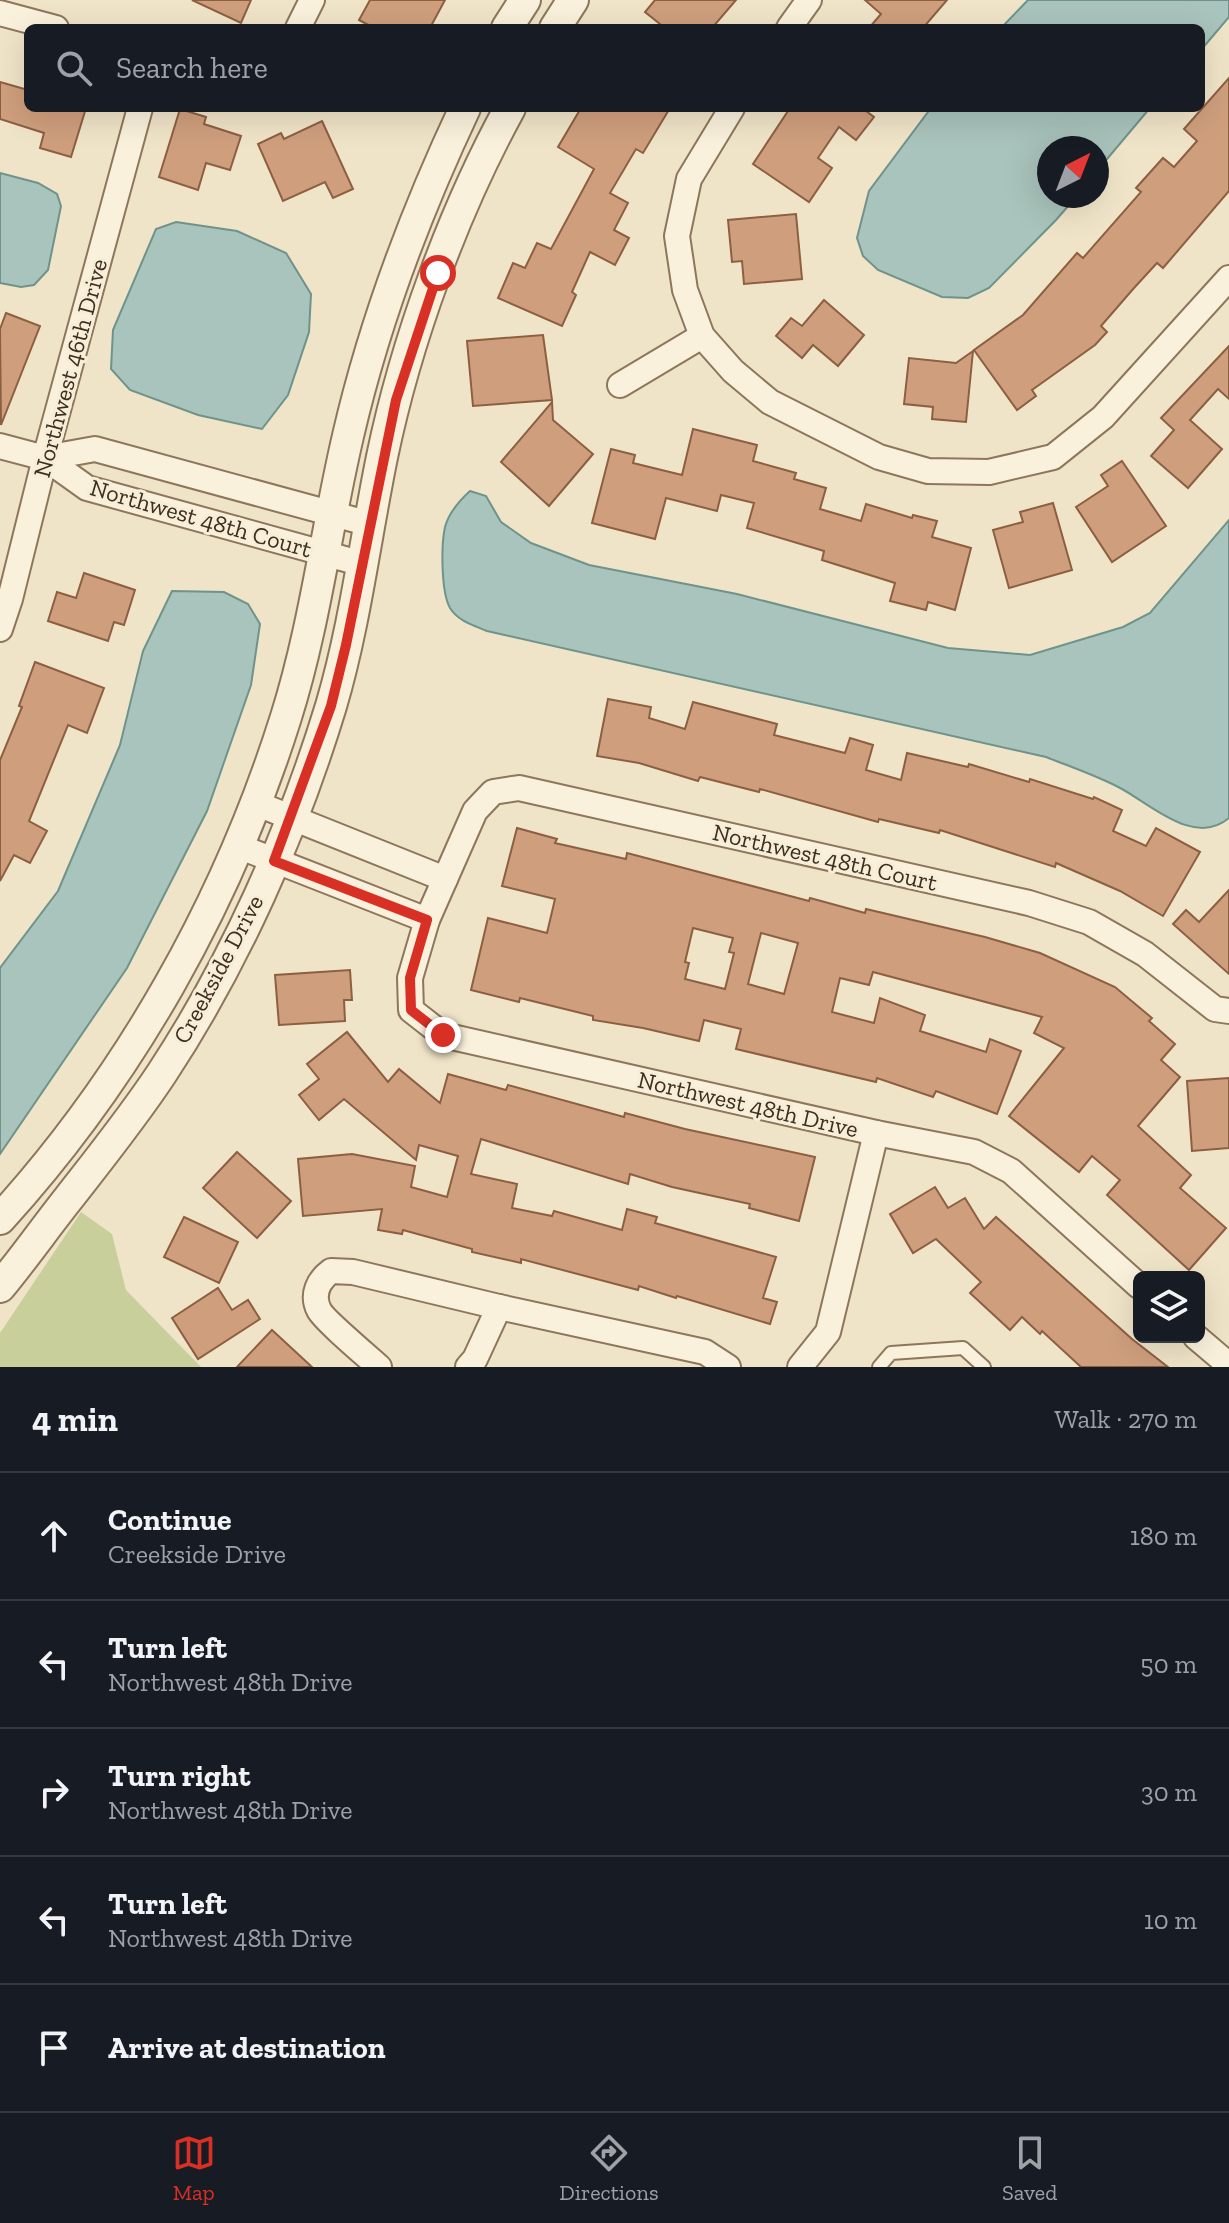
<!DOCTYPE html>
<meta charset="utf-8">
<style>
body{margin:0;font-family:"Zilla Slab",serif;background:#20242c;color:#f1f3f6}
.controls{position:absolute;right:24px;bottom:24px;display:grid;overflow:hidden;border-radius:12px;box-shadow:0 8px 32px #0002}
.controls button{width:72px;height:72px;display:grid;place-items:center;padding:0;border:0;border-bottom:2px solid #363941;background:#171b24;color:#f1f3f6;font:40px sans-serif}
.compass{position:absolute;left:1037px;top:136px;width:72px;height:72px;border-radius:50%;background:#171b24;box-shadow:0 8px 32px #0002;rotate:42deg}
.stop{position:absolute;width:24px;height:24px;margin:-18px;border:6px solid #d93025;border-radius:50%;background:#fff}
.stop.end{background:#d93025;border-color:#fff;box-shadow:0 2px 8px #0008}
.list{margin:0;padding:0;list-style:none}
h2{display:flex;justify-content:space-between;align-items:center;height:104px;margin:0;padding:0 32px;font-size:34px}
h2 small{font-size:26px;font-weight:400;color:#9ea1a6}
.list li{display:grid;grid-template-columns:52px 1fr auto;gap:24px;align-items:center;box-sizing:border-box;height:128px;padding:0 32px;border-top:2px solid #363941}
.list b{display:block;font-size:30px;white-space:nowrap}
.list p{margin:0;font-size:26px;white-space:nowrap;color:#9ea1a6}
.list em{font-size:26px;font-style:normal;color:#9ea1a6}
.icon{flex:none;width:44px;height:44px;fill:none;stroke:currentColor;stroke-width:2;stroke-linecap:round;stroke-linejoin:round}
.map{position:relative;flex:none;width:1229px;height:1367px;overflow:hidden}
.search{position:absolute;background:#171b24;box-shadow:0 8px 32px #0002;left:24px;right:24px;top:24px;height:88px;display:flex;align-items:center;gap:20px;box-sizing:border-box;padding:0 28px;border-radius:12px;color:#9ea1a6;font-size:30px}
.sheet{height:744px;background:#171b24}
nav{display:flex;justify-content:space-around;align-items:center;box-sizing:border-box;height:112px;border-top:2px solid #363941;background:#171b24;font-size:22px;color:#9ea1a6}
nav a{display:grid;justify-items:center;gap:4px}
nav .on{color:#d93025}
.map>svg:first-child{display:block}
</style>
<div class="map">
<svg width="1229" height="1367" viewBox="0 0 1229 1367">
<rect width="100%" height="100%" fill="#f0e4c8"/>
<path fill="#c9cf9b" d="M81,1212L112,1234L126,1290L201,1367H0V1333Z"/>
<g fill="#a9c4bc" stroke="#6f938a" stroke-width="2">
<path d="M1028,0H1229V17L1201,50V28H1001Z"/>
<path d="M931,108H1150L1097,171V148H1049V196H1077L1056,220L989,288L968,298L942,297L878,270L863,256L857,238L869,191Z"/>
<path d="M0,173L38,183L57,194L61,206L48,270L34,285L21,287L0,283Z"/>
<path d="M176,222L237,231L286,253L311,294L309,332L288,395L262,429L198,415L130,390L111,369L113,330L156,229Z"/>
<path d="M470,491L486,496L501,522L531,543L589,565L737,594L948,648L1030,655L1123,627L1150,613L1229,520V818C1195,847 1151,805 1122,789C1098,776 1071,767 1046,757L487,631C473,625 458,621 450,608C441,592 441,545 445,527C449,512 459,501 470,491Z"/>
<path d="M172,591L224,592L248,604L260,624L251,685L207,811L127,968L0,1154V968L58,891L120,745L143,651Z"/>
</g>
<g fill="#cf9f7d" stroke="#8d5f41" stroke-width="2" fill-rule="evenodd">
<path d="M192,0H251L241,23Z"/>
<path d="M370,0H445L430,28H374L359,20Z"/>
<path d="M655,0H736L712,28H665L645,12Z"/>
<path d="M865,0H947L923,28H869L881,14Z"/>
<path d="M1229,78V191L1163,268L1157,263L1134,288L1101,326L1107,332L1095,345L1032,390L1036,396L1017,410L974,350L1023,315L1077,253L1083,258L1141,192L1136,188L1163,158L1174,167L1197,141L1184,129Z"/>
<path d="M0,82L28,90V108H86L71,157L40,148L44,133L0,119Z"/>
<path d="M581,108H670L643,153L636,149L610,193L628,203L614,230L629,238L615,265L590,252L572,292L576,295L562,326L498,298L513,263L525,268L537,243L551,249L594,169L558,147Z"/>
<path d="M790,108H862L874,117L856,140L839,127L818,158L832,168L809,202L753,164Z"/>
<path d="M180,109L206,117L204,124L241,136L230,170L206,163L198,190L159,177Z"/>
<path d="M322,121L353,189L333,198L325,182L283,201L258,144L281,133L284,139Z"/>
<path d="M796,214L802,279L744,284L742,261L732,262L728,220Z"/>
<path d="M824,300L864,335L838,366L813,345L802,358L776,336L791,318L802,326Z"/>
<path d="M6,313L40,326L1,425L0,329Z"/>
<path d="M543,335L552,400L473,406L467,341Z"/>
<path d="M1229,346V399L1218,389L1190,420L1222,449L1188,488L1151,456L1174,430L1161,418Z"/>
<path d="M973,351L966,422L932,419L933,407L904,404L909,358L956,363Z"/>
<path d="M552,402L553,420L593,454L549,506L501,462Z"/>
<path d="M693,429L757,445L753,461L796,473L794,479L826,488L820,509L861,521L866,504L912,518L913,515L937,521L932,537L971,548L955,610L928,602L926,610L890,601L895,583L822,560L824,551L747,528L754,503L721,495L717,511L666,498L655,539L592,523L611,449L635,455L633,463L682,475Z"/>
<path d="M1122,461L1166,526L1112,562L1076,507L1108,486L1101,475Z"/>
<path d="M1053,503L1072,570L1009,588L993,530L1023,522L1020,512Z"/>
<path d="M84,573L135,590L124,625L114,622L108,641L48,621L57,592L76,598Z"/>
<path d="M35,662L104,688L87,733L68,725L29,821L47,831L30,863L14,855L0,881V760L22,707L19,706Z"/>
<path d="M608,699L651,707L649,718L685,729L693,702L777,724L774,735L845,753L850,738L873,745L866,770L901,780L907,753L968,767L969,764L1029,782L1030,779L1093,799L1094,797L1122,810L1113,831L1146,846L1156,828L1200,852L1163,916L1120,891L1056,863L1055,867L940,830L939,833L879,819L878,822L760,789L759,792L700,777L698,781L639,763L597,756Z"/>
<path d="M517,828L557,839L555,843L626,859L627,853L809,901L810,898L865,913L866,909L985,937L1040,953L1115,987L1152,1018L1149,1021L1175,1044L1161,1060L1180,1077L1138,1126L1191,1175L1180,1188L1226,1228L1189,1270L1107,1195L1120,1180L1092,1156L1079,1172L1009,1116L1064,1048L1034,1033L1042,1017L873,972L869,985L840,978L832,1012L874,1023L880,998L925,1015L920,1031L986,1052L990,1039L1021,1051L997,1114L936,1091L933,1097L877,1078L876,1082L736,1049L741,1029L704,1020L699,1041L643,1028L593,1020V1016L520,998L519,1002L471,990L488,918L547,933L555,899L502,886ZM693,928L733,938L729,952L734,953L725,989L685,979L689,963L685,962ZM761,933L798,943L784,994L748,984Z"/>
<path d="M1229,890V974L1173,924L1186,910L1199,922Z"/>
<path d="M350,970L352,1000H344L345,1021L279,1025L275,975Z"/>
<path d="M347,1032L388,1082L399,1069L440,1103L448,1074L506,1090L508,1085L624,1117L625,1113L685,1129L815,1157L799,1221L749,1208L750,1204L672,1187L630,1174L628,1184L481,1139L471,1174L517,1184L512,1208L552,1216L554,1211L622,1230L627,1209L657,1217L655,1223L776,1257L763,1298L777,1302L770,1324L677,1296L676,1298L639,1286L638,1290L521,1259V1263L472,1252V1249L403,1230L402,1234L378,1230L382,1209L303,1216L298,1159L352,1154L415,1166L411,1187L447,1197L458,1156L419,1145L416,1160L344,1099L319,1120L299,1095L319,1079L307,1064Z"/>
<path d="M1229,1078V1148L1192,1151L1187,1081Z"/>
<path d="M237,1152L291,1201L257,1238L203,1188Z"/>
<path d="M935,1187L948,1208L965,1198L984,1229L996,1217L1132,1339L1168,1367H1081L1042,1331L1040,1334L1022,1317L1010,1330L970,1293L981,1282L936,1239L913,1253L890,1214Z"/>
<path d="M184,1217L238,1242L219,1283L164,1257Z"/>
<path d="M218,1288L232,1310L248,1300L260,1319L198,1359L172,1318Z"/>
<path d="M272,1330L312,1367H237Z"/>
</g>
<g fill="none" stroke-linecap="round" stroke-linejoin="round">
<defs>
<path id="service" d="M879,1367L891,1353L963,1348L984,1367"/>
<g id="minor">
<path d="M0,13L56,28"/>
<path d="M298,28L312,0"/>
<path d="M789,28L809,0"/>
<path d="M732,108L689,179L677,236L685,290L702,336L733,371L770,402L879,457L928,471L989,472L1053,457L1103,417L1229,278"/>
<path d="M620,385L702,336"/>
<path d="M0,446L45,458L87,488L363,564"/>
<path d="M45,458L95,449L370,524"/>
<path d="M0,629L10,599L45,458L140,108"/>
<path d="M255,803L445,879"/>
<path d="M238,846L427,920"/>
<path d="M1139,1286L1011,1171L974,1152L876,1133L443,1035L411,1010L410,978L427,920L475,811L493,792L519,788L1029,903L1089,922L1145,954L1215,1009L1229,1011"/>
<path d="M1196,1337L1229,1365"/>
<path d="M379,1367C368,1357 323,1319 319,1310C311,1294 319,1280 331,1271L353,1272L499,1307L705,1352L728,1367"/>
<path d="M468,1367L475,1359L499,1307"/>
<path d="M800,1367L828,1332L876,1133"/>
</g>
<g id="tertiary">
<path d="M507,28L525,0"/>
<path d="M555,28L573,0"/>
<path d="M0,1219C130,1076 228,902 286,717C315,625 326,530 348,436C374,323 416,212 465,108"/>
<path d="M0,1287C24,1258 45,1228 68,1199C100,1158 133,1117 162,1073C235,962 292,834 331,706C355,625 365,540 382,457C406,341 453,212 510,108"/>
</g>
</defs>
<use href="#service" stroke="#8d765c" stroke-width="16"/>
<use href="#minor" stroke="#8d765c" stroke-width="28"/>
<use href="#tertiary" stroke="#8d765c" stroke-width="34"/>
<use href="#service" stroke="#faf1dc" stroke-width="12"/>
<use href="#minor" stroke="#faf1dc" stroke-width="24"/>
<use href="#tertiary" stroke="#faf1dc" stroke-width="30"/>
</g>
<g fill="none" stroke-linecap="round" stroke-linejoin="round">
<path stroke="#d93025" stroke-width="10" d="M438,273L396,400L346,645L331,706L274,861L427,920L410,978L411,1010L443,1035"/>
</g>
<g text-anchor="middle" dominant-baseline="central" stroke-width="6" stroke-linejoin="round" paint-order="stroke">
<g font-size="24" fill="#3d2e20" stroke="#f7eed8">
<text transform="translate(70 368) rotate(-75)">Northwest 46th Drive</text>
<text transform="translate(201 518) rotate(16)">Northwest 48th Court</text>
<text transform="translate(825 857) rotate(13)">Northwest 48th Court</text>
<text transform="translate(218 969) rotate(-62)">Creekside Drive</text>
<text transform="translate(748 1104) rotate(13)">Northwest 48th Drive</text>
</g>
</g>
</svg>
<div class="controls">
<button><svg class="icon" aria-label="layers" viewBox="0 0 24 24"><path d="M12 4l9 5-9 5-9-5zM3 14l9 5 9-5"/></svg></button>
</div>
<svg class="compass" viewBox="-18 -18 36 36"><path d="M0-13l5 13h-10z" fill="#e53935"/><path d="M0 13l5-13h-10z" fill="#9ea1a6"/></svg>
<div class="stop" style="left:438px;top:273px"></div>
<div class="stop end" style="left:443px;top:1035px"></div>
<div class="search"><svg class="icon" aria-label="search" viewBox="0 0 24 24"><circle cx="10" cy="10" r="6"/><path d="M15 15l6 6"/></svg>Search here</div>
</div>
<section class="sheet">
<h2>4 min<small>Walk · 270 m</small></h2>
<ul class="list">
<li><svg class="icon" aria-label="ahead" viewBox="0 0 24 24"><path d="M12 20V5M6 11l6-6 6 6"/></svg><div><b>Continue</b><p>Creekside Drive</p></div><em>180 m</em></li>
<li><svg class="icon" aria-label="left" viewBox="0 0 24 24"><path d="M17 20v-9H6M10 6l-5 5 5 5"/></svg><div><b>Turn left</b><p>Northwest 48th Drive</p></div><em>50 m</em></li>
<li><svg class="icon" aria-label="right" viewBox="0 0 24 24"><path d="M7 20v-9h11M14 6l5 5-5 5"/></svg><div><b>Turn right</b><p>Northwest 48th Drive</p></div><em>30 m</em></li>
<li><svg class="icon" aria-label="left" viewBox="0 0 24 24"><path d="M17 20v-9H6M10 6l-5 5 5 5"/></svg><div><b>Turn left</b><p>Northwest 48th Drive</p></div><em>10 m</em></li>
<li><svg class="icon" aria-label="arrive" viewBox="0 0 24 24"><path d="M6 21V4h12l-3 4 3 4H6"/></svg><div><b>Arrive at destination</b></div></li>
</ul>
</section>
<nav>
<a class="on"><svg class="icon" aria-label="map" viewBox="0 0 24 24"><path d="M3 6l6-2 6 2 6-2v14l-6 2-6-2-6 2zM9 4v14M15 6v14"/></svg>Map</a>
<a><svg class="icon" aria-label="directions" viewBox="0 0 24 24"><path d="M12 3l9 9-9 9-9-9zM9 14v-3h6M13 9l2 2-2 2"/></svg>Directions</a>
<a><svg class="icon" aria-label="saved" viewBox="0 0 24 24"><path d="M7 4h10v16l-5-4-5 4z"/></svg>Saved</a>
</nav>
